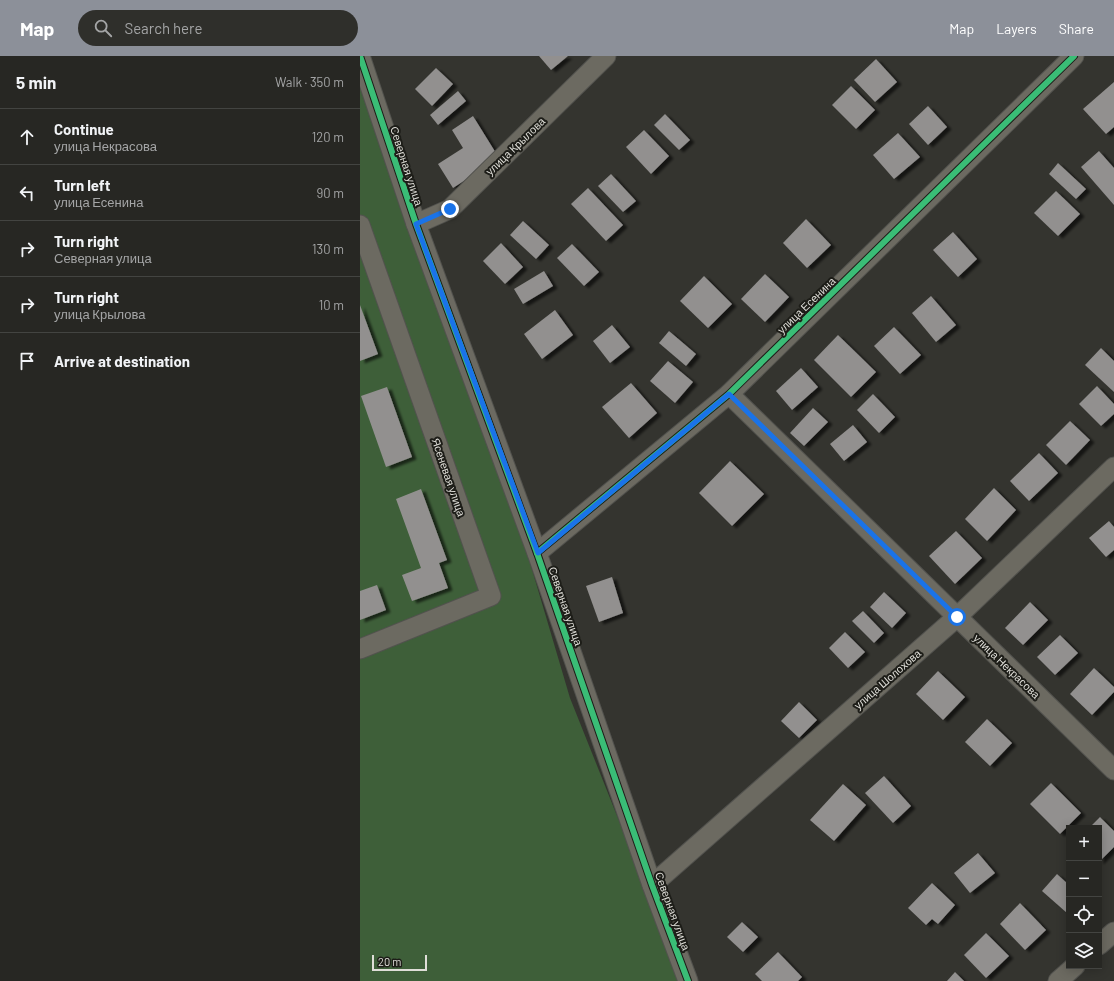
<!DOCTYPE html>
<meta charset="utf-8">
<style>
body{margin:0;font-family:Barlow,sans-serif;background:#2f2f2b;color:#f1f3f6}
.controls{position:absolute;right:12px;bottom:12px;display:grid;overflow:hidden;border-radius:0px;box-shadow:0 2px 10px #0003}
.controls button{width:36px;height:36px;display:grid;place-items:center;padding:0;border:0;border-bottom:1px solid #434441;background:#272723;color:#f1f3f6;font:20px sans-serif}
.scale{position:absolute;left:12px;bottom:10px;width:55px;box-sizing:border-box;padding-left:4px;border:2px solid #dfded8;border-top:0;font-size:11px;line-height:14px;white-space:nowrap;color:#dfded8;-webkit-text-stroke:3px #1d1d18;paint-order:stroke}
.stop{position:absolute;width:12px;height:12px;margin:-9px;border:3px solid #1a73e8;border-radius:50%;background:#fff}
.stop.end{background:#1a73e8;border-color:#fff;box-shadow:0 1px 4px #0008}
.list{margin:0;padding:0;list-style:none}
h2{display:flex;justify-content:space-between;align-items:center;height:52px;margin:0;padding:0 16px;font-size:17px}
h2 small{font-size:13px;font-weight:400;color:#a4a5a6}
.list li{display:grid;grid-template-columns:26px 1fr auto;gap:12px;align-items:center;box-sizing:border-box;height:56px;padding:0 16px;border-top:1px solid #434441}
.list b{display:block;font-size:15px;white-space:nowrap}
.list p{margin:0;font-size:13px;white-space:nowrap;color:#a4a5a6}
.list em{font-size:13px;font-style:normal;color:#a4a5a6}
.icon{flex:none;width:22px;height:22px;fill:none;stroke:currentColor;stroke-width:2;stroke-linecap:round;stroke-linejoin:round}
.map{position:relative;flex:none;width:754px;height:925px;overflow:hidden}
header{display:flex;align-items:center;gap:24px;box-sizing:border-box;height:56px;padding:0 20px;background:#8c9099;color:#fff}
header strong{font-size:19px}
nav{display:flex;gap:22px;margin-inline-start:auto;font-size:14px}
.search{width:280px;height:36px;background:#2f2f2b;display:flex;align-items:center;gap:10px;box-sizing:border-box;padding:0 14px;border-radius:22px;color:#a4a5a6;font-size:15px}
main{display:flex}
aside{flex:1;background:#272723}
.map>svg:first-child{display:block}
</style>
<header>
<strong>Map</strong>
<div class="search"><svg class="icon" aria-label="search" viewBox="0 0 24 24"><circle cx="10" cy="10" r="6"/><path d="M15 15l6 6"/></svg>Search here</div>
<nav><a>Map</a><a>Layers</a><a>Share</a></nav>
</header>
<main>
<aside>
<h2>5 min<small>Walk · 350 m</small></h2>
<ul class="list">
<li><svg class="icon" aria-label="ahead" viewBox="0 0 24 24"><path d="M12 20V5M6 11l6-6 6 6"/></svg><div><b>Continue</b><p>улица Некрасова</p></div><em>120 m</em></li>
<li><svg class="icon" aria-label="left" viewBox="0 0 24 24"><path d="M17 20v-9H6M10 6l-5 5 5 5"/></svg><div><b>Turn left</b><p>улица Есенина</p></div><em>90 m</em></li>
<li><svg class="icon" aria-label="right" viewBox="0 0 24 24"><path d="M7 20v-9h11M14 6l5 5-5 5"/></svg><div><b>Turn right</b><p>Северная улица</p></div><em>130 m</em></li>
<li><svg class="icon" aria-label="right" viewBox="0 0 24 24"><path d="M7 20v-9h11M14 6l5 5-5 5"/></svg><div><b>Turn right</b><p>улица Крылова</p></div><em>10 m</em></li>
<li><svg class="icon" aria-label="arrive" viewBox="0 0 24 24"><path d="M6 21V4h12l-3 4 3 4H6"/></svg><div><b>Arrive at destination</b></div></li>
</ul>
</aside>
<div class="map">
<svg width="754" height="925" viewBox="0 0 754 925">
<defs>
<filter id="shadow"><feDropShadow dx="4.5" dy="2.5" stdDeviation="1" flood-color="#0009"/></filter>
</defs>
<rect width="100%" height="100%" fill="#34342f"/>
<path fill="#3e5f39" d="M0,0L124,351L210,642L323,925H0Z"/>
<g fill="#92908f" filter="url(#shadow)">
<path d="M179,0H208L191,14Z"/>
<path d="M516,3L537,26L515,46L494,24Z"/>
<path d="M76,12L93,28L72,50L55,33Z"/>
<path d="M754,26V71L746,78L723,53Z"/>
<path d="M491,30L515,54L496,73L472,49Z"/>
<path d="M98,35L106,45L78,69L70,59Z"/>
<path d="M568,50L587,71L568,89L549,68Z"/>
<path d="M305,58L330,84L319,94L294,69Z"/>
<path d="M113,60L139,102L93,132L78,108L103,92L92,74Z"/>
<path d="M284,74L309,100L291,118L266,91Z"/>
<path d="M538,77L560,101L534,123L513,99Z"/>
<path d="M739,95L754,112V149L721,111Z"/>
<path d="M698,107L726,133L716,143L689,118Z"/>
<path d="M251,118L276,145L263,156L238,130Z"/>
<path d="M228,132L263,169L246,185L211,148Z"/>
<path d="M696,135L720,158L698,180L674,157Z"/>
<path d="M446,163L471,189L447,212L423,187Z"/>
<path d="M163,165L189,189L176,203L150,179Z"/>
<path d="M593,176L617,203L598,221L573,194Z"/>
<path d="M141,187L163,211L145,228L123,205Z"/>
<path d="M212,188L239,216L224,230L197,202Z"/>
<path d="M184,215L193,230L163,248L154,233Z"/>
<path d="M405,218L429,241L405,266L381,243Z"/>
<path d="M344,220L372,248L348,272L320,245Z"/>
<path d="M571,240L596,269L576,286L552,257Z"/>
<path d="M0,249L18,298L0,305Z"/>
<path d="M195,254L213,279L182,303L164,278Z"/>
<path d="M252,269L270,291L250,307L233,285Z"/>
<path d="M534,271L561,299L540,318L514,290Z"/>
<path d="M309,275L336,298L326,310L299,287Z"/>
<path d="M478,279L516,316L491,341L454,304Z"/>
<path d="M741,292L754,305V336L725,309Z"/>
<path d="M308,305L333,326L315,347L290,325Z"/>
<path d="M441,312L458,331L432,354L416,335Z"/>
<path d="M271,327L297,357L269,382L242,351Z"/>
<path d="M737,330L754,348V358L741,370L719,348Z"/>
<path d="M27,331L52,401L26,411L1,340Z"/>
<path d="M513,338L535,361L519,377L497,354Z"/>
<path d="M453,352L468,366L444,390L430,377Z"/>
<path d="M710,365L730,384L706,409L686,389Z"/>
<path d="M493,369L507,386L484,405L470,388Z"/>
<path d="M679,397L698,417L669,445L650,425Z"/>
<path d="M370,405L404,438L372,470L339,437Z"/>
<path d="M634,432L656,454L627,485L605,463Z"/>
<path d="M61,433L87,504L79,507L88,532L52,545L42,519L61,512L36,443Z"/>
<path d="M749,465L754,471V494L746,501L729,482Z"/>
<path d="M596,475L622,502L595,528L569,500Z"/>
<path d="M252,521L263,557L239,566L226,530Z"/>
<path d="M17,529L26,554L0,564V535Z"/>
<path d="M524,536L546,557L532,572L510,551Z"/>
<path d="M670,546L688,564L663,589L645,572Z"/>
<path d="M503,555L524,577L514,587L492,565Z"/>
<path d="M485,576L505,596L488,612L469,592Z"/>
<path d="M700,579L718,597L695,619L677,601Z"/>
<path d="M734,612L754,631V636L732,659L710,638Z"/>
<path d="M578,615L605,641L583,664L556,638Z"/>
<path d="M439,646L457,664L439,682L421,665Z"/>
<path d="M627,663L652,687L630,710L605,686Z"/>
<path d="M524,720L551,750L533,767L505,737Z"/>
<path d="M691,727L721,757L700,778L670,748Z"/>
<path d="M483,728L506,749L474,785L450,764Z"/>
<path d="M740,761L754,775V791L739,806V772H729Z"/>
<path d="M618,797L635,817L610,837L594,817Z"/>
<path d="M697,818L709,829V855L707,857L682,835Z"/>
<path d="M572,827L595,849L578,868L572,863L566,869L548,852Z"/>
<path d="M660,847L686,874L665,894L640,868Z"/>
<path d="M382,866L398,881L383,896L367,881Z"/>
<path d="M626,877L649,900L626,922L604,899Z"/>
<path d="M418,896L442,921L438,925H402L395,918Z"/>
<path d="M595,916L604,925H587Z"/>
</g>
<g fill="none" stroke-linecap="round" stroke-linejoin="round">
<defs>
<g id="minor">
<path d="M0,0L56,168L177,497L292,829L328,925"/>
<path d="M56,168L90,153L246,0"/>
<path d="M0,169L131,540L0,593"/>
<path d="M369,338L754,714"/>
<path d="M177,497L369,338L714,0"/>
<path d="M292,829L597,561L754,411"/>
<path d="M739,889L754,876"/>
<path d="M698,925L715,910"/>
</g>
</defs>
<use href="#minor" stroke="#52524e" stroke-width="21"/>
<use href="#minor" stroke="#6c6a61" stroke-width="19"/>
<defs>
<g id="cycleway">
<path d="M0,0L56,168L177,497L292,829L328,925"/>
<path d="M177,497L369,338L714,0"/>
</g>
</defs>
<use href="#cycleway" stroke="#1d1d18" stroke-width="8"/>
<use href="#cycleway" stroke="#3abd76" stroke-width="6"/>
</g>
<g fill="none" stroke-linecap="round" stroke-linejoin="round">
<path stroke="#1a73e8" stroke-width="5" d="M90,153L56,168L178,497L369,338L597,561"/>
</g>
<g text-anchor="middle" dominant-baseline="central" stroke-width="4" stroke-linejoin="round" paint-order="stroke">
<g font-size="11" fill="#dfded8" stroke="#1d1d18">
<text transform="translate(155 90) rotate(-44)">улица Крылова</text>
<text transform="translate(47 110) rotate(72)">Северная улица</text>
<text transform="translate(446 249) rotate(-44)">улица Есенина</text>
<text transform="translate(89 421) rotate(71)">Ясеневая улица</text>
<text transform="translate(206 550) rotate(71)">Северная улица</text>
<text transform="translate(647 610) rotate(44)">улица Некрасова</text>
<text transform="translate(527 623) rotate(-41)">улица Шолохова</text>
<text transform="translate(313 855) rotate(70)">Северная улица</text>
</g>
</g>
</svg>
<div class="controls">
<button>+</button>
<button>−</button>
<button><svg class="icon" aria-label="locate" viewBox="0 0 24 24"><circle cx="12" cy="12" r="6"/><path d="M12 2v4M12 18v4M2 12h4M18 12h4"/></svg></button>
<button><svg class="icon" aria-label="layers" viewBox="0 0 24 24"><path d="M12 4l9 5-9 5-9-5zM3 14l9 5 9-5"/></svg></button>
</div>
<div class="scale">20 m</div>
<div class="stop" style="left:597px;top:561px"></div>
<div class="stop end" style="left:90px;top:153px"></div>
</div>
</main>
